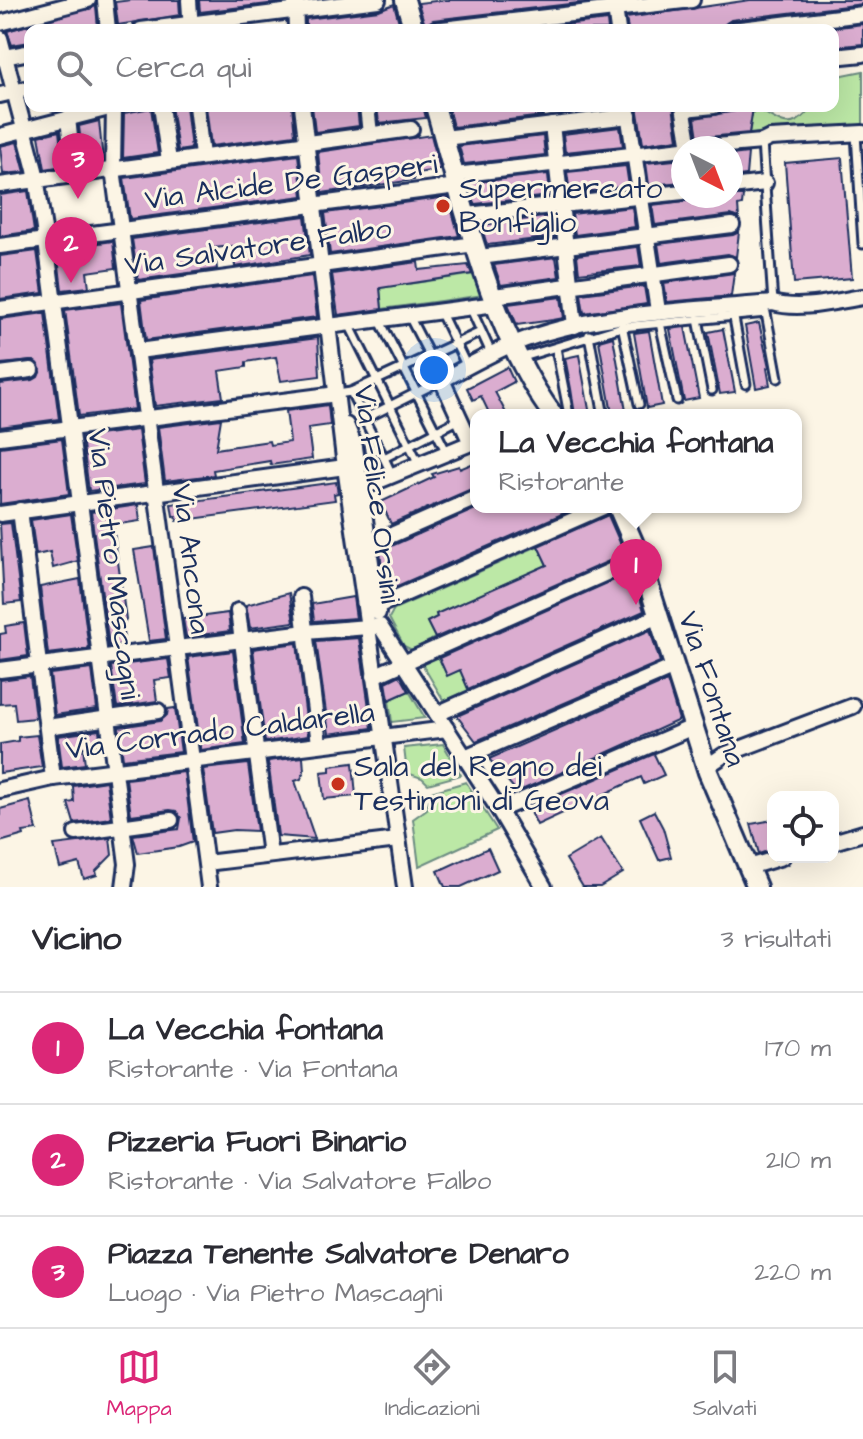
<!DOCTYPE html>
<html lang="it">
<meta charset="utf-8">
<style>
body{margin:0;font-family:"Architects Daughter",sans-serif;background:#f2f2f3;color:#2b2b33}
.controls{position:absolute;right:24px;bottom:24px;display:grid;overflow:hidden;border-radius:16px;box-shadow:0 8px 32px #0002}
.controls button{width:72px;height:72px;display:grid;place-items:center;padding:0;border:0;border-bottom:2px solid #e1e1e2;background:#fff;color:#2b2b33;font:40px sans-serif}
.compass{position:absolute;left:671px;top:136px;width:72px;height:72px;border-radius:50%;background:#fff;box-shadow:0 8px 32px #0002;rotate:138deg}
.you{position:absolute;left:434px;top:370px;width:28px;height:28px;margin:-20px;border:6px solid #fff;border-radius:50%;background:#1a73e8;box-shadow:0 0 0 12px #1a73e833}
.badge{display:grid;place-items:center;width:52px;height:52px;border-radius:50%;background:#db2777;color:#fff;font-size:26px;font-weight:700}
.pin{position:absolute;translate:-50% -66px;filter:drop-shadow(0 2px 4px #0008)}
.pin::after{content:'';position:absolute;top:42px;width:28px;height:24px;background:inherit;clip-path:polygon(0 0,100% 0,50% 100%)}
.popup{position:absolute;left:470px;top:409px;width:332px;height:104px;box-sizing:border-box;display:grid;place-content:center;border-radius:16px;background:#fff;filter:drop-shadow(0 2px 6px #0005);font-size:26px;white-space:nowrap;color:#7c7c81}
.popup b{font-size:30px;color:#2b2b33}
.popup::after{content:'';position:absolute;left:50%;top:100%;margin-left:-16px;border:16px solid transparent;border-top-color:#fff}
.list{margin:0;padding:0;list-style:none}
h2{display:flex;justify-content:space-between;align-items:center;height:104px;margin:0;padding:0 32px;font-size:34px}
h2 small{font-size:26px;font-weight:400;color:#7c7c81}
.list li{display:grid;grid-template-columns:52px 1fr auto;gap:24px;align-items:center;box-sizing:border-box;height:112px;padding:0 32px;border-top:2px solid #e1e1e2}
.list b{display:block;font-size:30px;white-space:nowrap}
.list p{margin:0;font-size:26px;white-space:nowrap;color:#7c7c81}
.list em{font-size:26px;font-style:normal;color:#7c7c81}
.icon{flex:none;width:44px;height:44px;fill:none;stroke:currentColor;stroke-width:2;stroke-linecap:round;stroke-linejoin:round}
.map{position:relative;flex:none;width:863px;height:887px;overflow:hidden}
.search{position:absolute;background:#fff;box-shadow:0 8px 32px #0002;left:24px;right:24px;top:24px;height:88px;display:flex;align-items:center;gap:20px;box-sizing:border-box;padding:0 28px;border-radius:16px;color:#7c7c81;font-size:30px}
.sheet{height:440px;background:#fff}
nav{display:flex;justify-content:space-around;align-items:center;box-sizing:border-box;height:112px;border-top:2px solid #e1e1e2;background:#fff;font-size:22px;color:#7c7c81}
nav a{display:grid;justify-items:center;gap:4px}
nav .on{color:#db2777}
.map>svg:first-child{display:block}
</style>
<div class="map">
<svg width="863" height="887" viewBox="0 0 863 887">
<rect width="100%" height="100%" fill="#fcf5e5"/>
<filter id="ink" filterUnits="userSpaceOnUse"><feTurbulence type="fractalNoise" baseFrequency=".0125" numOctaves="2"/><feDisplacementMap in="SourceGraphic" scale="16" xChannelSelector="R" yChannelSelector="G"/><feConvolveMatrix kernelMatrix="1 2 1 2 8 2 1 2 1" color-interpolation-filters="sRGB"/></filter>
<g filter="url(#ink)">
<g fill="#bce8a6" stroke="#6c8c82" stroke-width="2">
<path d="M863,71V125L763,132L749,135L753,108C776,115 785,136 807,113V107L833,106V77Z"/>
<path d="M476,274L484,295L382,309L380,288Z"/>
<path d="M538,546L547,565L436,614L437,617L427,622L435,638L412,650L404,646L389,618L394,609Z"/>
<path d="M438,656L447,675L460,670L469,690L444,701L422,664Z"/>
<path d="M409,691L425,718L392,722L389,700Z"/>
<path d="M443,744L461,775L428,784L422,778L407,773L404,748Z"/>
<path d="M466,782L497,830L419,866L413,819L427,809L431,792Z"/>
</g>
<g fill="#dbadd0" stroke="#1b2f5e" stroke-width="2">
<path d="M131,0H179L180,15L118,25L115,2Z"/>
<path d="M199,0H285V2L200,12Z"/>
<path d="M444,0H604L433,20L425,25L418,3Z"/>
<path d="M750,0H863V4L731,20L723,26L688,30H628L626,18Z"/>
<path d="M394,4L400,26L373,30H306V19L379,10Z"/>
<path d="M96,6L98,28L30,30V42L12,45L7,31Z"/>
<path d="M607,20L608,30H521Z"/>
<path d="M863,24V44L833,47V30H814Z"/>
<path d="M171,106H186L191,149L178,151Z"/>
<path d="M206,106H292L295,135L211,146Z"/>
<path d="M312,106H357L359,126L315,132Z"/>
<path d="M377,106H423L426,118L379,123Z"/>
<path d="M458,106H542L543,116L453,127L448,107Z"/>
<path d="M637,106H673L678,139L643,144Z"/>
<path d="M151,108L158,153L123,158L124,113Z"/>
<path d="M753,108L749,133L698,138L695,118Z"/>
<path d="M99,121L103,161L83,164L79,126Z"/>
<path d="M620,127L623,146L565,152L563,134Z"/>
<path d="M59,131L63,166L45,169L39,136Z"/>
<path d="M431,135L440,169L413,174L414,180L322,193L318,152Z"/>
<path d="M543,136L545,155L464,164L459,146Z"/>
<path d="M17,142L25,172L3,174L0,146Z"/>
<path d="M748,153L746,175L731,177V155Z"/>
<path d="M298,155L303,196L130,219L124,178Z"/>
<path d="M842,158L852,278L794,283L785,163Z"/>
<path d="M683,159V182L649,185L646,163Z"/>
<path d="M626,166L629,186L570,194L567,172Z"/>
<path d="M548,174L550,196L475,204L469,183Z"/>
<path d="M28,191L34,231L0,236V195Z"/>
<path d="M725,196H743L742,205L738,206L739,218L731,215L655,225L652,205Z"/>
<path d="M448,197L459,236L330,254L325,213Z"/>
<path d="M632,207L635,227L575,235L572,214Z"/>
<path d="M305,216L310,255L235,267L233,246L214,248L217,269L138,280L132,239Z"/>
<path d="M552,216L554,237L487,245L481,225Z"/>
<path d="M739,232L736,257L728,254L661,263L658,244L733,235Z"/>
<path d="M113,241L116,268L87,272L89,287L62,290L57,249Z"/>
<path d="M636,247H638L641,266L579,273L577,255Z"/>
<path d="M37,251L43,293L0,299V256Z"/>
<path d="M556,257L559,277L501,285L494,265Z"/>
<path d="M418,262L419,270L468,265L472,274L380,288L382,309L338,315L332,274Z"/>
<path d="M734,273L731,296L667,302L664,283Z"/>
<path d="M312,276L317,317L146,340L141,300Z"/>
<path d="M644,286L647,304L584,313L581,294Z"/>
<path d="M561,297L564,318L553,320L517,325L508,304Z"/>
<path d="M121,303L135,409L79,416L65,310Z"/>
<path d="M45,313L59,419L0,427V384L33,380L38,377L41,370L34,361L0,364V319Z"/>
<path d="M759,323L769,367L767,368L770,385L756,388L745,326Z"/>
<path d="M685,327L699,398L684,401L670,329Z"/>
<path d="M723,329L735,392L720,394L708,332Z"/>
<path d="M649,331L662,405L647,408L634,333Z"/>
<path d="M613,337L626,411L612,414L599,341Z"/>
<path d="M318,338L320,376L281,381L276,357L246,362V367L219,371L223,398L155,406L149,360Z"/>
<path d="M579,355L590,415H575L571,389L565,358Z"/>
<path d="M507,367L514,382L495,392L507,415H490L481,396L473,400L467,388Z"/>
<path d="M328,405L330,425L308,428L312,459L271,465L270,461L213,470L214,475L165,481L158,427L221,419L216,449L269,441L270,445L290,442L286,411Z"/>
<path d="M138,430L145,484L89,491L82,437Z"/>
<path d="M62,439L69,494L0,504V447Z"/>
<path d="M476,462V487L391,524L381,502L434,477L432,474L459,466L460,469Z"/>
<path d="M336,482L338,493L334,494L335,500L177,521L176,516H173L171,504Z"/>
<path d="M138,505L140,521L113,525L126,620L122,627L125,644L109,646L91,512Z"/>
<path d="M480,507H578L388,590L383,580L380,551Z"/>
<path d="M71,514L78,561L53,568L50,552L36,555L31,520Z"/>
<path d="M608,515L625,554L435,638L427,622L437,617L436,614L547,565L538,546Z"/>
<path d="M11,523L21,602L4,604L0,524Z"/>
<path d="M154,547L166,639L149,641L134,550Z"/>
<path d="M632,572L644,611L468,689L460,670L447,676L439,658Z"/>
<path d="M80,579L89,649L48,654L40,587Z"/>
<path d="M289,593L294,622L250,628L246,605Z"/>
<path d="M353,597L356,618L314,621L312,604Z"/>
<path d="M228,613L230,631L186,637L183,619Z"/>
<path d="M24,623L28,656L0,660V634L6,633L5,626Z"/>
<path d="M650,630L660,662L476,741L457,716Z"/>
<path d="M359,638L372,728L329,734L316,641Z"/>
<path d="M297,643L308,736L265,742L253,649Z"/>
<path d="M233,651L245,744L201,750L188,657Z"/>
<path d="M168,659L171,678L154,680L157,701L117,707L111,666Z"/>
<path d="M92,669L97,709L55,715L50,674Z"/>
<path d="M400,675L409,691L389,700L386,682Z"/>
<path d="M30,676L35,718L16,720L14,703L0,704V680Z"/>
<path d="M667,681L679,720L593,759L517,792L489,759Z"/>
<path d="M175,708L181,752L123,759L119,727L160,721L167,715L168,709Z"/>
<path d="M99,730L101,745L83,747L85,764L62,767L58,736Z"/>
<path d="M37,735L42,767L0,773V744L18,741V737Z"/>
<path d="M654,754L664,775L644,784L641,777L537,825L529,808Z"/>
<path d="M303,757L304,771L301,779L295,781L315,839L278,836L268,761Z"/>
<path d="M353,763L356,796L324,799L321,772L330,771V766Z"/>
<path d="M248,764L257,831L234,830L212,833L203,769Z"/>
<path d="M184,772L193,842L179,847L138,853L133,835L179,829L181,818L176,811L170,810L131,815L126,779Z"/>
<path d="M106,781L111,818L74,823L68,803L74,802L73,786Z"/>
<path d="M30,801L37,830L23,832L24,835L0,842V809Z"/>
<path d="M654,811L663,828L671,857L659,860L640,818Z"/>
<path d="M773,820V849L759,854L751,824Z"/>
<path d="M110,838L112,855L96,871L97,875L84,879L79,863L60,868L54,845Z"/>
<path d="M601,838L623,873L600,887H583L566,859Z"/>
<path d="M488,848L498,870L461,887H445L438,871Z"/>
</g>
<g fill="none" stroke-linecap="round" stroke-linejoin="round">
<defs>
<g id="lane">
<path d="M856,134L863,244"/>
<path d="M762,142L773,303"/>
<path d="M470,307L492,355"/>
<path d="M440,311L467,367"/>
<path d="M734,318L746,384"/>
<path d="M379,319L447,453"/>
<path d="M698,319L712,390"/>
<path d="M660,323L677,400"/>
<path d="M349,324L419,464"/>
<path d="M622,325L639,404"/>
<path d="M589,335L603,411"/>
<path d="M556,348L569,415"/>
<path d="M520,358L622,327L766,313L778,378"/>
<path d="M351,392L481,332"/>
<path d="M337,394L351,392L364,419"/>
<path d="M384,458L364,419L442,380L409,316"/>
<path d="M392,475L384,458L460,419"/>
</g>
<g id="street">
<path d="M105,0L108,30"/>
<path d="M189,0L191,30"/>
<path d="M295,0L296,30"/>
<path d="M614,0L618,30"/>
<path d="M0,23L88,0"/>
<path d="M141,30L378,0"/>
<path d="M434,30L692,0"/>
<path d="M732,30L863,14"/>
<path d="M0,38L35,170L47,249L127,864L124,887"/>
<path d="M833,57L863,54"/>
<path d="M0,58L30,52"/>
<path d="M0,95L30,88"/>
<path d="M114,106L113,169L209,887"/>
<path d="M161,106L169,161"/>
<path d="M196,106L202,156"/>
<path d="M302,106L345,467L405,887"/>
<path d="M367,106L370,134"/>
<path d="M627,106L658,311"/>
<path d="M683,106L690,148"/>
<path d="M684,109L714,106"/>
<path d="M68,118L74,174"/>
<path d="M552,125L575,326"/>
<path d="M0,136L117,106"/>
<path d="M444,138L629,116"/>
<path d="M693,148L762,142L770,138L863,133"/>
<path d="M455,175L683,149"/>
<path d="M0,185L411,129"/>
<path d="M731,187L765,183"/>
<path d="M467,215L683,192"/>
<path d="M0,246L457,186"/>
<path d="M480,257L732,225"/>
<path d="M494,296L729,264"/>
<path d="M0,309L475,244"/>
<path d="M138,351L496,304"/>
<path d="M0,374L31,370"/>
<path d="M346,425L355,447L378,613"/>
<path d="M0,437L337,394"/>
<path d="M361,488L471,443L442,380C465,368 489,354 513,344C595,311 687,311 773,303C801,311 835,301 863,297"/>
<path d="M20,510L53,778"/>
<path d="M0,514L345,467"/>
<path d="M369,545L476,498"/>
<path d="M301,597L319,744"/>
<path d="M377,606L603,507"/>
<path d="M238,611L270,855"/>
<path d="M0,670L306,632L380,626L499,810L544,887"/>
<path d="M374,676L640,558"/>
<path d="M437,714L658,616"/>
<path d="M47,727L158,711"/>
<path d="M465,757L674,667"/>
<path d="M706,767L724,755L853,706"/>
<path d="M0,790L53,778L447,729"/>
<path d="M499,810L693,727"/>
<path d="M76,833L171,820"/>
<path d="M833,842L863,833"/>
<path d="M206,863L398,840"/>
<path d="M749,867L782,857"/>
</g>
<g id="secondary">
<path d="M405,0L414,30"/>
<path d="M435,106C463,204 492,333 553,415"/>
<path d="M618,507L640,558L708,772L757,887"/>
</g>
</defs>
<use href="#lane" stroke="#1b2f5e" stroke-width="13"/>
<use href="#street" stroke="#1b2f5e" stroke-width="20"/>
<use href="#secondary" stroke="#1b2f5e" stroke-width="24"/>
<use href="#lane" stroke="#fcf5e5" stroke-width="7"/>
<use href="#street" stroke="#fcf5e5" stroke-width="14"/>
<use href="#secondary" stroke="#fcf5e5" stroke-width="18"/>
</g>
</g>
<g fill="#c8321e" stroke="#fcf5e5" stroke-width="3">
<circle cx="443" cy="206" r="8"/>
<circle cx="338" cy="784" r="8"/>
</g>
<g text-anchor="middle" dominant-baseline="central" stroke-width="6" stroke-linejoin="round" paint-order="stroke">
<g font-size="30" fill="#1b2f5e" stroke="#fcf5e5">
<text transform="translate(291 182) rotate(-7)">Via Alcide De Gasperi</text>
<text transform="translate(258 247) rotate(-8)">Via Salvatore Falbo</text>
<text transform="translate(377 494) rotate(83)">Via Felice Orsini</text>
<text transform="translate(191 559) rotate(83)">Via Ancona</text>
<text transform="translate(114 564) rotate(83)">Via Pietro Mascagni</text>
<text transform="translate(712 689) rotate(72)">Via Fontana</text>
<text transform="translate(220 731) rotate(-7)">Via Corrado Caldarella</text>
</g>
<g font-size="30" fill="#1b2f5e" stroke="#fcf5e5" text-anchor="start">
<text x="459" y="189">Supermercato<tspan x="459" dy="34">Bonfiglio</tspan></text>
<text x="354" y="767">Sala del Regno dei<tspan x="354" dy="34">Testimoni di Geova</tspan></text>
</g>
</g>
</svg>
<div class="controls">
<button><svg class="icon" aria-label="locate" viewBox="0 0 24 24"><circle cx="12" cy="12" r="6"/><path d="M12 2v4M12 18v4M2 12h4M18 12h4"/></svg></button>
</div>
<svg class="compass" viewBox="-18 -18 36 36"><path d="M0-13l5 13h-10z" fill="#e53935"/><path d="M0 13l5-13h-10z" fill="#7c7c81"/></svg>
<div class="you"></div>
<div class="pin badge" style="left:636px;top:605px">1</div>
<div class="popup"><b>La Vecchia fontana</b>Ristorante</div>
<div class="pin badge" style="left:71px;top:283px">2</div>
<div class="pin badge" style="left:78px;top:199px">3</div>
<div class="search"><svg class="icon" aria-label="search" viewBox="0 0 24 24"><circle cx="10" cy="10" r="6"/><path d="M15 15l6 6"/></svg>Cerca qui</div>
</div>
<section class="sheet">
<h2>Vicino<small>3 risultati</small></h2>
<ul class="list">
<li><span class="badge">1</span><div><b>La Vecchia fontana</b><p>Ristorante · Via Fontana</p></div><em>170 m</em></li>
<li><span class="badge">2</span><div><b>Pizzeria Fuori Binario</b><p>Ristorante · Via Salvatore Falbo</p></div><em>210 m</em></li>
<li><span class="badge">3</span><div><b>Piazza Tenente Salvatore Denaro</b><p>Luogo · Via Pietro Mascagni</p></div><em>220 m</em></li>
</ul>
</section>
<nav>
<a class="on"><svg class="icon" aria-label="map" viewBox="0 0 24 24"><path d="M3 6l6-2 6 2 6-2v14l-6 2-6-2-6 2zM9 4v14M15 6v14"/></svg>Mappa</a>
<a><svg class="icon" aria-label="directions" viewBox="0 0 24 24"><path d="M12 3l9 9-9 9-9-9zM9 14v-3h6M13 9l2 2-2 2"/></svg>Indicazioni</a>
<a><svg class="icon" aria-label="saved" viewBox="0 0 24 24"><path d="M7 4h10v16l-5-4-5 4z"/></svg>Salvati</a>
</nav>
